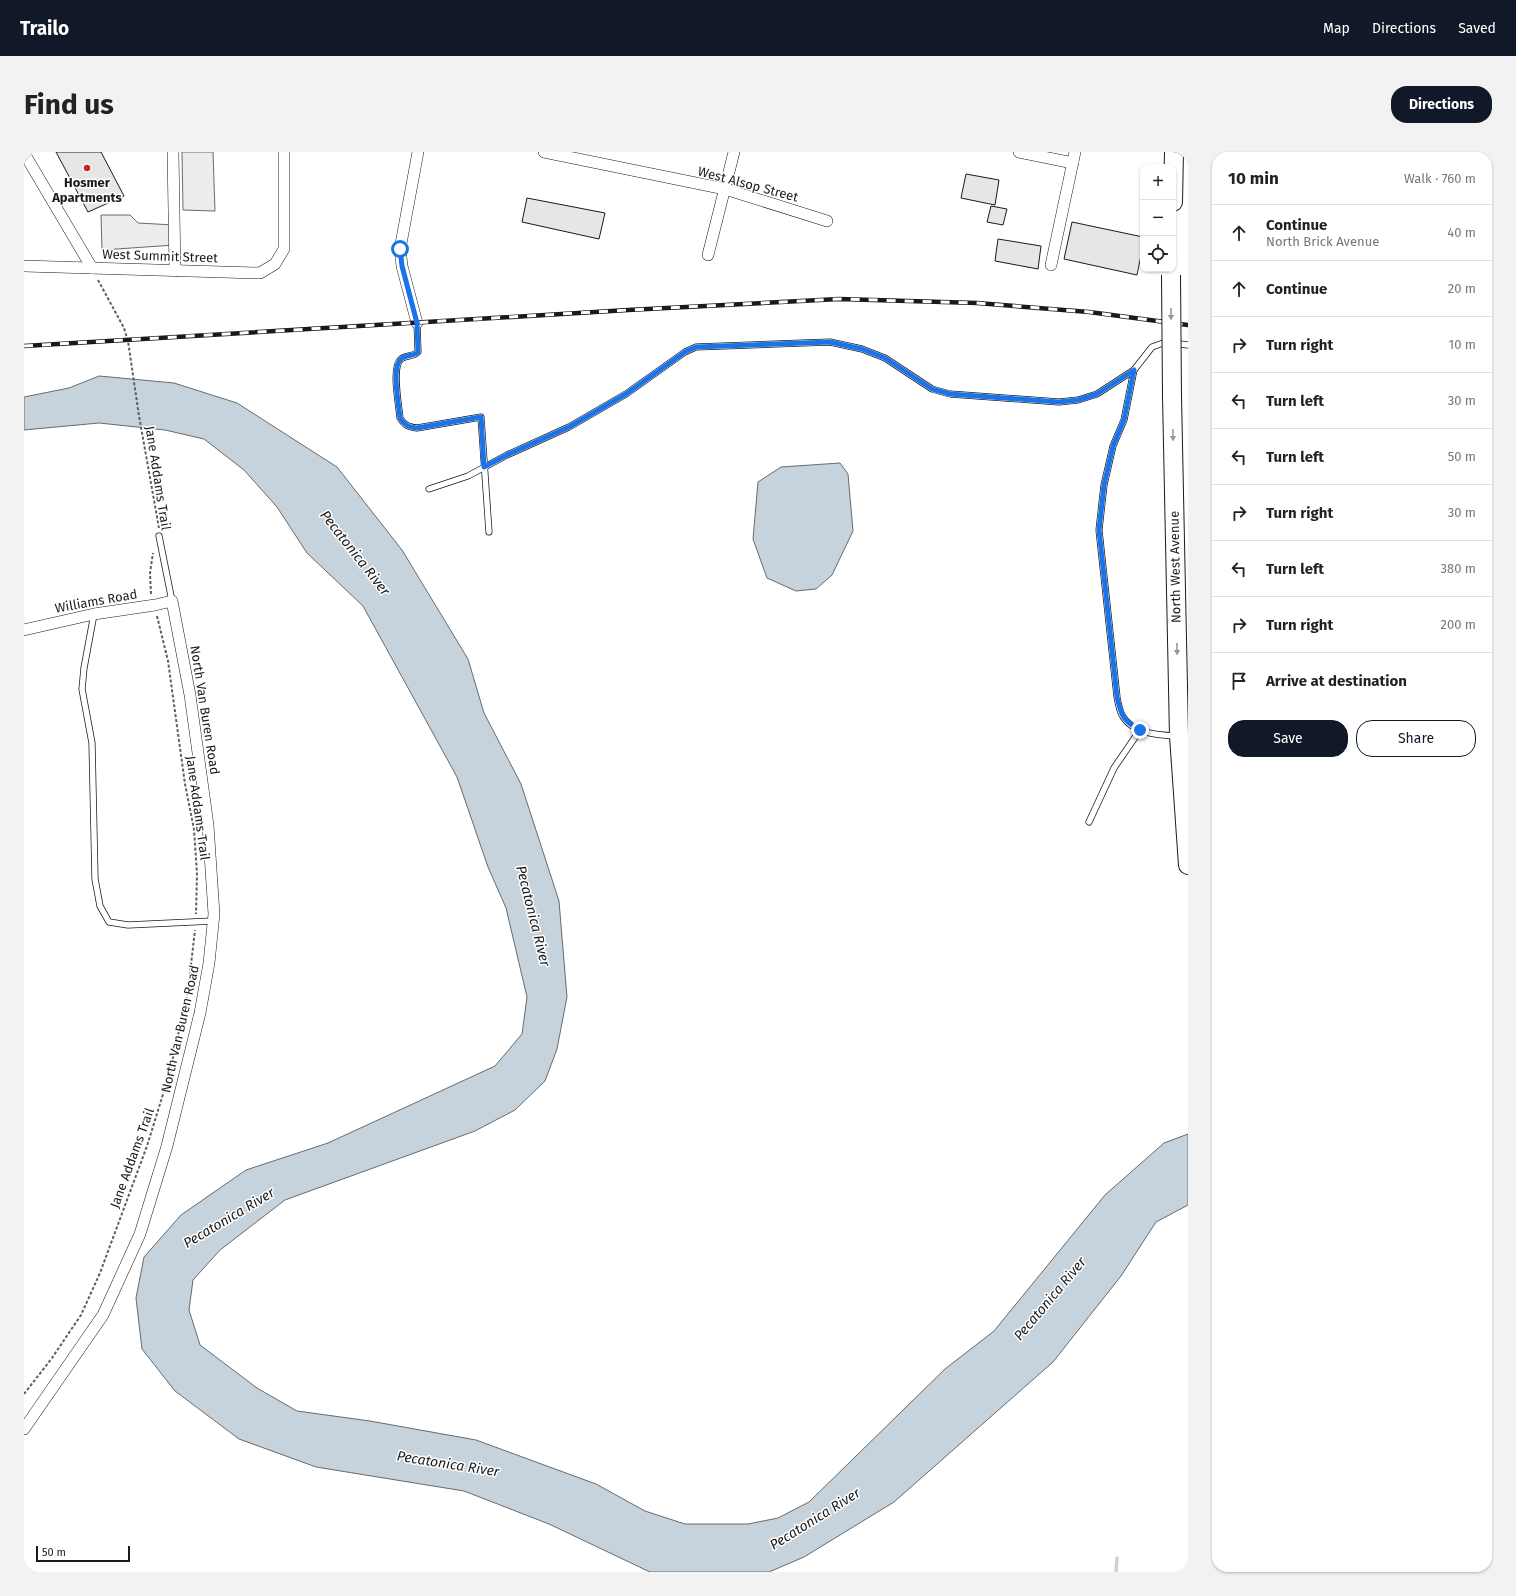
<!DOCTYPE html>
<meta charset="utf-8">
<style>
body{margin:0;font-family:"Fira Sans",sans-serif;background:#f2f2f2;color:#222}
.controls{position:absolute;right:12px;top:12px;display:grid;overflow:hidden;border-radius:8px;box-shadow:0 1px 3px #0004}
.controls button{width:36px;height:36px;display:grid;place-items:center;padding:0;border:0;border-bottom:1px solid #e0e0e0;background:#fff;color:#222;font:20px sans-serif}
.scale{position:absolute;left:12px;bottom:10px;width:94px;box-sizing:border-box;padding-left:4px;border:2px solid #1a1a1a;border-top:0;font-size:11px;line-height:14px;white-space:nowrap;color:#1a1a1a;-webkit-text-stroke:3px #fff;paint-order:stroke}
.stop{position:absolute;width:12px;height:12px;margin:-9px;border:3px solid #1a73e8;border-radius:50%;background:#fff}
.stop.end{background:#1a73e8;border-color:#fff;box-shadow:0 1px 4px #0008}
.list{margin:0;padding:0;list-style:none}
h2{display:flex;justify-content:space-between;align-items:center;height:52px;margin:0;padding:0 16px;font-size:17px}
h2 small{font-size:13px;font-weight:400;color:#767676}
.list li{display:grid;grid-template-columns:26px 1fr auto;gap:12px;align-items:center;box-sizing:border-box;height:56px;padding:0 16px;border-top:1px solid #e0e0e0}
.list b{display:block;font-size:15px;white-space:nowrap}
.list p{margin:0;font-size:13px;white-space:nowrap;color:#767676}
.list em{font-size:13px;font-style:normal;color:#767676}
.actions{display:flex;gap:8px;padding:12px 16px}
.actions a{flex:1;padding:9px 0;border:1px solid #111827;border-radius:16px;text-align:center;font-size:14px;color:#111827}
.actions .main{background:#111827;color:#fff}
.icon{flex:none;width:22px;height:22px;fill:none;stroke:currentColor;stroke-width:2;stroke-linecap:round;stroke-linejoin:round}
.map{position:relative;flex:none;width:1164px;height:1420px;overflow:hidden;border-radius:16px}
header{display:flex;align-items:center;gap:24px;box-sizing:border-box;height:56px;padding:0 20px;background:#111827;color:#fff}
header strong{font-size:19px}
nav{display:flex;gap:22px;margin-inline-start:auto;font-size:14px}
.intro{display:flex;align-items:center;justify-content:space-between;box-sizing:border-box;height:96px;padding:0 24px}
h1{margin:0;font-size:28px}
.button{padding:10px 18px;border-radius:16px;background:#111827;color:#fff;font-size:14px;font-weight:700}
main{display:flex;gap:24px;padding:0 24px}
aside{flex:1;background:#fff;border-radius:16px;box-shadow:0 1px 3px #0004}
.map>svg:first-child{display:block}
</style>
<header>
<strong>Trailo</strong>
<nav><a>Map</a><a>Directions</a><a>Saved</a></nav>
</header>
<div class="intro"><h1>Find us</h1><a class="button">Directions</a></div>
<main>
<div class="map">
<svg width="1164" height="1420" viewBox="0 0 1164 1420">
<rect width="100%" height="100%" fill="#fff"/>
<g fill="#ededed" stroke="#6a6a6a">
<path d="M158,0H189L191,59L159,58Z"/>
<path d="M77,63H106L114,71L150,73L151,93L78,98Z"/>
</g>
<g fill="#c6d2dc" stroke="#6a6a6a">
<path d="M75,224L150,231L213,251L313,315L378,398L444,507L460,561L497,632L535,749L543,845L533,897L521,929L491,958L451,979L261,1048L196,1098L169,1128L165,1158L176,1193L233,1236L273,1259L346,1269L452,1288L572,1332L621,1359L661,1372H724L754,1366L785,1350L921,1217L970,1179L1081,1043L1140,991L1164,982V1053L1132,1070L1097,1124L1029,1210L870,1350L780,1405L745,1420H626L525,1372L440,1339L292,1315L215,1287L151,1239L118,1197L112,1146L120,1105L157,1063L222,1018L304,991L471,914L498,882L503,845L482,756L464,715L433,625L339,454L283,401L253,355L220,318L180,287L141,278L75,271L0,278V245L45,236Z"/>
<path d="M816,311L824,322L829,379L808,423L792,437L772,439L743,426L729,387L734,330L757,315Z"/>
</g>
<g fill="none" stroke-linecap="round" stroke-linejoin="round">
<path stroke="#c6d2dc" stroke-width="3.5" d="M1092,1420L1093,1406"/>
</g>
<g fill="#e6e6e6" stroke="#1a1a1a">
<path d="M32,0H77L100,44L64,60Z"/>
<path d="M942,22L975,28L971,53L937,46Z"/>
<path d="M503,46L581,61L575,87L498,70Z"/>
<path d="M967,54L983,57L979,73L963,70Z"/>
<path d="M1048,70L1119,85V94L1113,123L1040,107Z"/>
<path d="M974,87L1017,94L1014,117L971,109Z"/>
</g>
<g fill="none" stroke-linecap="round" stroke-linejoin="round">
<defs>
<g id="service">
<path d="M393,171L394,200C389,205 382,203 377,207C367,215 375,253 376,266C381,274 385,275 393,276L457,265L465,380"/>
<path d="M1110,218L1100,268L1089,294L1080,333L1075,378L1093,545C1094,550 1095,557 1098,563C1108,582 1135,583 1153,584"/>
<path d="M405,337L444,324L483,303L545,275L602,242L661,200L672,195L806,190L838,197L861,206L908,237L926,242L1035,250L1054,248L1073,242L1110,218L1128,195L1142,190L1164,193"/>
<path d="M135,384L148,449"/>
<path d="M70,462L60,516L58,537L68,591L71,727L76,754L85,770L104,773L189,769"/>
<path d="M1065,670L1090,616L1116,578"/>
</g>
<g id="minor">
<path d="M149,0L151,119"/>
<path d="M520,0L701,37L803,69"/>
<path d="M995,0L1049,11"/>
<path d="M0,1L68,116"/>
<path d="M684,103L710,0"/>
<path d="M1027,113L1051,0"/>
<path d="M0,114L236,121L251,112L260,97V0"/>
<path d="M393,171L378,114L376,97L394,0"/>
<path d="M0,478L70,462L131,453L148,449L166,543L184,673L190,762L185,811L176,861L143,994L116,1082L79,1163L0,1277"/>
</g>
<g id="primary">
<path d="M1149,50L1150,0"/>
<path d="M1148,244L1155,584L1164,713"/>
</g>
</defs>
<use href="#service" stroke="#1a1a1a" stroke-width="7"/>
<use href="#minor" stroke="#1a1a1a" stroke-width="12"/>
<use href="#primary" stroke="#1a1a1a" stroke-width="20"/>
<g stroke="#5f5f5f" stroke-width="2" stroke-dasharray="3 2" stroke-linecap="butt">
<path d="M74,128L100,176L104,189L115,264L135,376"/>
<path d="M127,442L126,421L129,401"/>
<path d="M133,464L144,509L161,632L170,677L173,722L172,762"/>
<path d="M0,1242L28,1206L57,1163L76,1121L123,994L145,923L164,839L171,778"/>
</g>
<use href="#service" stroke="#fff" stroke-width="5.5"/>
<use href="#minor" stroke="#fff" stroke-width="11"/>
<use href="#primary" stroke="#fff" stroke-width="18"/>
<defs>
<path id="rail" d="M0,194L604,158L815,147L953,151L1065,160L1164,173"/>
</defs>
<use href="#rail" stroke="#1a1a1a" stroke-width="4.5"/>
<use href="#rail" stroke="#fff" stroke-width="3" stroke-dasharray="9" stroke-linecap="butt"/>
<defs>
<path id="primary-bridge" d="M1147,123L1148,244"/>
</defs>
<use href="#primary-bridge" stroke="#1a1a1a" stroke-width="20" stroke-linecap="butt"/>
<use href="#primary-bridge" stroke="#fff" stroke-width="18"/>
</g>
<defs><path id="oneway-solid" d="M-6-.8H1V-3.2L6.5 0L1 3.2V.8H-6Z"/></defs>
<g fill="#989898">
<use href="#oneway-solid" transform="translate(1147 162) rotate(90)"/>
<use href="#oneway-solid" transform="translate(1149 283) rotate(89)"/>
<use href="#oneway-solid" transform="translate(1153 497) rotate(89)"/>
</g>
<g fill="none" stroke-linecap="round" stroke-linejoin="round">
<path stroke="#1a73e8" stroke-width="5" d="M376,97L378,114L393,171L394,200C389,205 382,202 377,207C367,215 375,253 376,266C381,274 385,275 393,276L457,265L460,315L483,303L545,275L602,242L661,200L672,195L806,190L838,197L861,206L908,237L926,242L1035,250L1054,248L1073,242L1110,218L1100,268L1089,294L1080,333L1075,378L1093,545C1097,563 1099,569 1116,578"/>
</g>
<circle fill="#c62828" stroke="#fff" stroke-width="1.5" cx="63" cy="16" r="4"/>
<g text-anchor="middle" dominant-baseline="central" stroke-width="3" stroke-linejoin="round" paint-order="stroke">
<g font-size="13" font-weight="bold" fill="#1a1a1a" stroke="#fff">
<text x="63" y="30">Hosmer<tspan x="63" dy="15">Apartments</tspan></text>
</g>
<g font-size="13" fill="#1a1a1a" stroke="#fff">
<text transform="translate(724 32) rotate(15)">West Alsop Street</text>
<text transform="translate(136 104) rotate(2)">West Summit Street</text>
<text transform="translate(134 326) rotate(81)">Jane Addams Trail</text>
<text transform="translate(1151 415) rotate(-91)">North West Avenue</text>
<text transform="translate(72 449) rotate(-10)">Williams Road</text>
<text transform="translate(181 558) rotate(81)">North Van Buren Road</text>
<text transform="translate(174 656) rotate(82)">Jane Addams Trail</text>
<text transform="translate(156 877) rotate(-77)">North Van Buren Road</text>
<text transform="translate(108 1006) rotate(-70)">Jane Addams Trail</text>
</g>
<g font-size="14" font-style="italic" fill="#1a1a1a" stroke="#fff">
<text transform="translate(331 401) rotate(52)">Pecatonica River</text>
<text transform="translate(509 764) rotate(76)">Pecatonica River</text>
<text transform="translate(205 1066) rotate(-31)">Pecatonica River</text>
<text transform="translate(1026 1147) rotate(-50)">Pecatonica River</text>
<text transform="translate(424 1312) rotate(9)">Pecatonica River</text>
<text transform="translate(791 1367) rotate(-32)">Pecatonica River</text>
</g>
</g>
</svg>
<div class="controls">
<button>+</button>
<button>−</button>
<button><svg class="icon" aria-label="locate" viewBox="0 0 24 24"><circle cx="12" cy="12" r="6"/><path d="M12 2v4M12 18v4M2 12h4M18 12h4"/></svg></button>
</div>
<div class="scale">50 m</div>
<div class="stop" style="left:376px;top:97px"></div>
<div class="stop end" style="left:1116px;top:578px"></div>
</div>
<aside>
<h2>10 min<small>Walk · 760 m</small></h2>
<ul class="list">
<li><svg class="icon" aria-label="ahead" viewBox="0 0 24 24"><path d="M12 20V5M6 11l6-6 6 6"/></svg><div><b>Continue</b><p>North Brick Avenue</p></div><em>40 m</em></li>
<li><svg class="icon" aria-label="ahead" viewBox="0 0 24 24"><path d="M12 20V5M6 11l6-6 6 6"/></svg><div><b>Continue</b></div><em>20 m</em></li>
<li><svg class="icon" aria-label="right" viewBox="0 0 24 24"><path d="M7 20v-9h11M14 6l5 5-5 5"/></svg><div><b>Turn right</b></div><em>10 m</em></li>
<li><svg class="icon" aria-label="left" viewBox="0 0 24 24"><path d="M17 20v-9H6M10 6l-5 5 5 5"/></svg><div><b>Turn left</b></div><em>30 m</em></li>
<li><svg class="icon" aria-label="left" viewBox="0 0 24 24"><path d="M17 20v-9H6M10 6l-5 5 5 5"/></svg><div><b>Turn left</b></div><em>50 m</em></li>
<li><svg class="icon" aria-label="right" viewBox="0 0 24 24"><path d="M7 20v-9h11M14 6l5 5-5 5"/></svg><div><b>Turn right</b></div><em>30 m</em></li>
<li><svg class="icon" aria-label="left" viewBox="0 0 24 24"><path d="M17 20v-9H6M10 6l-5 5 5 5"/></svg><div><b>Turn left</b></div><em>380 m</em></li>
<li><svg class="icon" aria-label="right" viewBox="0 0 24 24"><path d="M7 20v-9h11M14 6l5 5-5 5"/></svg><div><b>Turn right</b></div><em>200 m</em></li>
<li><svg class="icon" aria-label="arrive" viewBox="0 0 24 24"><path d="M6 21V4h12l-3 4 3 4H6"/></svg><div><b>Arrive at destination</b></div></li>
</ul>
<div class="actions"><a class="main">Save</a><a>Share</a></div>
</aside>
</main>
